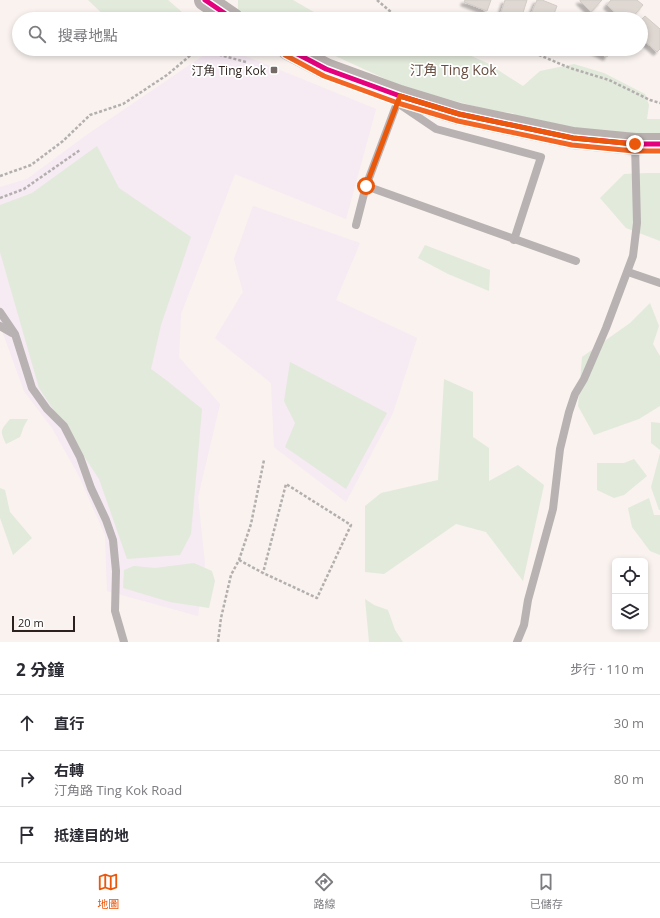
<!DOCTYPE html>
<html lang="zh-TW">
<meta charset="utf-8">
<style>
body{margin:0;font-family:"Open Sans","Noto Sans TC",sans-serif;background:#f7f7f7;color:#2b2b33}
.controls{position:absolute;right:12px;bottom:12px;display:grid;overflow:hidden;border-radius:6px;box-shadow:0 2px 6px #0003}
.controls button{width:36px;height:36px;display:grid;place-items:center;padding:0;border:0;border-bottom:1px solid #e1e1e2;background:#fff;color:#2b2b33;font:20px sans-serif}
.scale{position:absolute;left:12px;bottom:10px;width:63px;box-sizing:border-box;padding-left:4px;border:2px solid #2c211c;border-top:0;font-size:11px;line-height:14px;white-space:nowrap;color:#2c211c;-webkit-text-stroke:3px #fff;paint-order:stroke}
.stop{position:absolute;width:12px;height:12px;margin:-9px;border:3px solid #ea580c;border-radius:50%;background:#fff}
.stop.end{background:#ea580c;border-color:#fff;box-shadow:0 1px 4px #0008}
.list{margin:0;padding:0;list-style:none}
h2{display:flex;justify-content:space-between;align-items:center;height:52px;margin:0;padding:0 16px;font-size:17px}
h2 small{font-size:13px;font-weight:400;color:#7c7c81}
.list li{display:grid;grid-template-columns:26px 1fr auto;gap:12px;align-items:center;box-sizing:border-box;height:56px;padding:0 16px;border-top:1px solid #e1e1e2}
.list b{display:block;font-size:15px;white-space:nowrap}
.list p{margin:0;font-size:13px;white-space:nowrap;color:#7c7c81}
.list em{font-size:13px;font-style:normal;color:#7c7c81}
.icon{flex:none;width:22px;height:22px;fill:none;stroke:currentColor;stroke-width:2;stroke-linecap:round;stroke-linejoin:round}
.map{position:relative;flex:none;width:660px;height:642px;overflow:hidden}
.search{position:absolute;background:#fff;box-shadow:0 2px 6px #0003;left:12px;right:12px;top:12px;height:44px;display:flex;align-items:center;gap:10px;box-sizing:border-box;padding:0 14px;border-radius:22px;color:#7c7c81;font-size:15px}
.sheet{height:220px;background:#fff}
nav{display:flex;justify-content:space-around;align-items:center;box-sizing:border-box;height:56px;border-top:1px solid #e1e1e2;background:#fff;font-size:11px;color:#7c7c81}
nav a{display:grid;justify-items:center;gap:2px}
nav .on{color:#ea580c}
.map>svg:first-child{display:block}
</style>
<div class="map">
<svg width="660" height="642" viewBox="0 0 660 642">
<defs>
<filter id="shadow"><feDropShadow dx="-3.5" dy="3.5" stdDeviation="1" flood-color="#0004"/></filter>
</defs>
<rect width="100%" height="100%" fill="#f9f2ef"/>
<g fill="#f6eaf3">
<path d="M213,49H228L376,109L346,219L235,174L181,314L179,357L220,404L198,497L205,564L198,616L107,591L105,535L79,476L52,428L24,391L0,325V187L27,179L88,134Z"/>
<path d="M253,206L360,243L336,300L417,338L393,413L346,502L274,447L271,383L215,338L243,292L234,259Z"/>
</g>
<g fill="#e2eadb">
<path d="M88,0H168L183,13L182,19H108Z"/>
<path d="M238,0H293L326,19H258L238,10Z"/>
<path d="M320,49H456L487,63L523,86L540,71L574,64L604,73L645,94L649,105L647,119H660V134L628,135L524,126L513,113L492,111L403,87Z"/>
<path d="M97,146L119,188L191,237L161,325L151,369L166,380L202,409L191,534L180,555L127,559L99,479L39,388L0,252V205L32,193Z"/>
<path d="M647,173H660V241L626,228L600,198L624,174Z"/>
<path d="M425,245L490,270L489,291L448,274L418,258Z"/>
<path d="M650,303L659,326L653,344L660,356V406L639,419L594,435L578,406L582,357L630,323Z"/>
<path d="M290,362L387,413L346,489L285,447L295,423L284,401Z"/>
<path d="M444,379L473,392V437L489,448V481L518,465L544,485L523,581L486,532L456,524L384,574L365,572V506L381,493L438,480Z"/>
<path d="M10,419H28L24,426L20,437L6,444C0,430 0,431 10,419Z"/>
<path d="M651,422L660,423V450L651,443Z"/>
<path d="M660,453V510H659L651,487Z"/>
<path d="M634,459L647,476L624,495L614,498L597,490V463H624Z"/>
<path d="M0,488L5,490L10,512L32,538L13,555L0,518Z"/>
<path d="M649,498L654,515H660V555L650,551L632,527L628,508Z"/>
<path d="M194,563L212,571L215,581L209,608L170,602L123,588L124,570L134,566L155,568Z"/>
<path d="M365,599L374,605L388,610L395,630L403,642H369Z"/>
</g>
<g fill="#dfd8d2" stroke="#d2ccc6" filter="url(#shadow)">
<path d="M465,0H491L487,11L464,2Z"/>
<path d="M505,0H527L521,19H509L500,16Z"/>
<path d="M537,0H542L557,6L552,19H529Z"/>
<path d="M580,0H602L591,12L580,1Z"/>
<path d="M611,0H637L643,5L631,19H622L607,5Z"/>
<path d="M568,13L582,19H565Z"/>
<path d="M645,16L660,29V49L657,52L641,38V20Z"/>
<path d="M591,49H611L607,57Z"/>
</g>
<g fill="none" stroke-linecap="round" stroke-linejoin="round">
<g stroke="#b3afae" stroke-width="2.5" stroke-dasharray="3 2" stroke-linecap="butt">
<path d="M377,0L399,19"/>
<path d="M525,49L570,68L609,80L650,100L660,103"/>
<path d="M0,176L31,165L63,141L90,115L123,104L167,75L198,49L246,62"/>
<path d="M0,198L24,189L80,150"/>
<path d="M239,560L263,573L317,598L351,525L286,484L263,573"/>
<path d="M218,642L221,618L231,575L239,560L251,524L264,460"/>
</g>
<g stroke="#b8b2b2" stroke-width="8">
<path d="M399,104L436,129L541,157L514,240"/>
<path d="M366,186L576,261"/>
<path d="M356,225L366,186L399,98"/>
<path d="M628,272L660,283"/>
<path d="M0,312L15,334L32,388L47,409L64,426L80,457L91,488L106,520L113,540L116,571L115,611L124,642"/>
<path d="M0,326L12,333"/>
<path d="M517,642L524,625L528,600L553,509L560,449L569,412L575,394L584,379L606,328L633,256L637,223L635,144"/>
</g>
<g stroke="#b8b1af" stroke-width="22">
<path d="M205,0L233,19"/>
<path d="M288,49L326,69L400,96L459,114L573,138L635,144H660"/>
</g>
<defs>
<g id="bus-1">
<path d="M205,0L233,19"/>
<path d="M288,49L326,69L400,96L459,114L573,138L635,144H660"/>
</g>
<path id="bus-2" d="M285,55L324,76L398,103L458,121L572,145L634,151H660"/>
</defs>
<use href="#bus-1" stroke="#fff" stroke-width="8"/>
<use href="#bus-2" stroke="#fff" stroke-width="8"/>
<use href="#bus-1" stroke="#e5007d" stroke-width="5"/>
<use href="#bus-2" stroke="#f26522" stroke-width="5"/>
</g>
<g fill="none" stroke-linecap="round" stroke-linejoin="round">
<path stroke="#ea580c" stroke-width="5" d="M366,186L400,96L459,114L573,138L635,144"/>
</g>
<rect fill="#746a66" stroke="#fff" stroke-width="1.5" x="270" y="66" width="8" height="8" rx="2"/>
<g text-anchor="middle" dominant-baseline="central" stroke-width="3.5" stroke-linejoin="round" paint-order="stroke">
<g font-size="12" fill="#2c211c" stroke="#fff" text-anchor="end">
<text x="266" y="70">汀角 Ting Kok</text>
</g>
<g font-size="14" fill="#674e41" stroke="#fff">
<text x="453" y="69">汀角 Ting Kok</text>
</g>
</g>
</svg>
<div class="controls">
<button><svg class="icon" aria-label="locate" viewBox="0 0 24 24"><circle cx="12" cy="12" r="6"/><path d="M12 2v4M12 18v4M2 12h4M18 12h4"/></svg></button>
<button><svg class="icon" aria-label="layers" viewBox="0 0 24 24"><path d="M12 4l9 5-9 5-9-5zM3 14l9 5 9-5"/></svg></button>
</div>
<div class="scale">20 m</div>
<div class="stop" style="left:366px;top:186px"></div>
<div class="stop end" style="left:635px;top:144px"></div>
<div class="search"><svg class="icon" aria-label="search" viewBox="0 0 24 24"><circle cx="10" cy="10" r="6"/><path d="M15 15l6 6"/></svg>搜尋地點</div>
</div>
<section class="sheet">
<h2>2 分鐘<small>步行 · 110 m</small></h2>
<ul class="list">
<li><svg class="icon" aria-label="ahead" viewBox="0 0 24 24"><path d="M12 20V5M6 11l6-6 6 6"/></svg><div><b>直行</b></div><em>30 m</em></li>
<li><svg class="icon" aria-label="right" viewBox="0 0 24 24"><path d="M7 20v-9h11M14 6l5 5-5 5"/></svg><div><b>右轉</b><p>汀角路 Ting Kok Road</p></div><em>80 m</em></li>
<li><svg class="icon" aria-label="arrive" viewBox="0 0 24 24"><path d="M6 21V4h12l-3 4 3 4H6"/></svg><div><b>抵達目的地</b></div></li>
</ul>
</section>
<nav>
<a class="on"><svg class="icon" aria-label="map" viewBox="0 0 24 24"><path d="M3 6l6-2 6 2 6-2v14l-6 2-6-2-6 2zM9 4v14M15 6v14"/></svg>地圖</a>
<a><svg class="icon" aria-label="directions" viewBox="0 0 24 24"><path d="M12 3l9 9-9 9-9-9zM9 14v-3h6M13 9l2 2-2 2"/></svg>路線</a>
<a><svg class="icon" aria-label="saved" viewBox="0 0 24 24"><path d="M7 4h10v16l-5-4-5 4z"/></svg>已儲存</a>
</nav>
